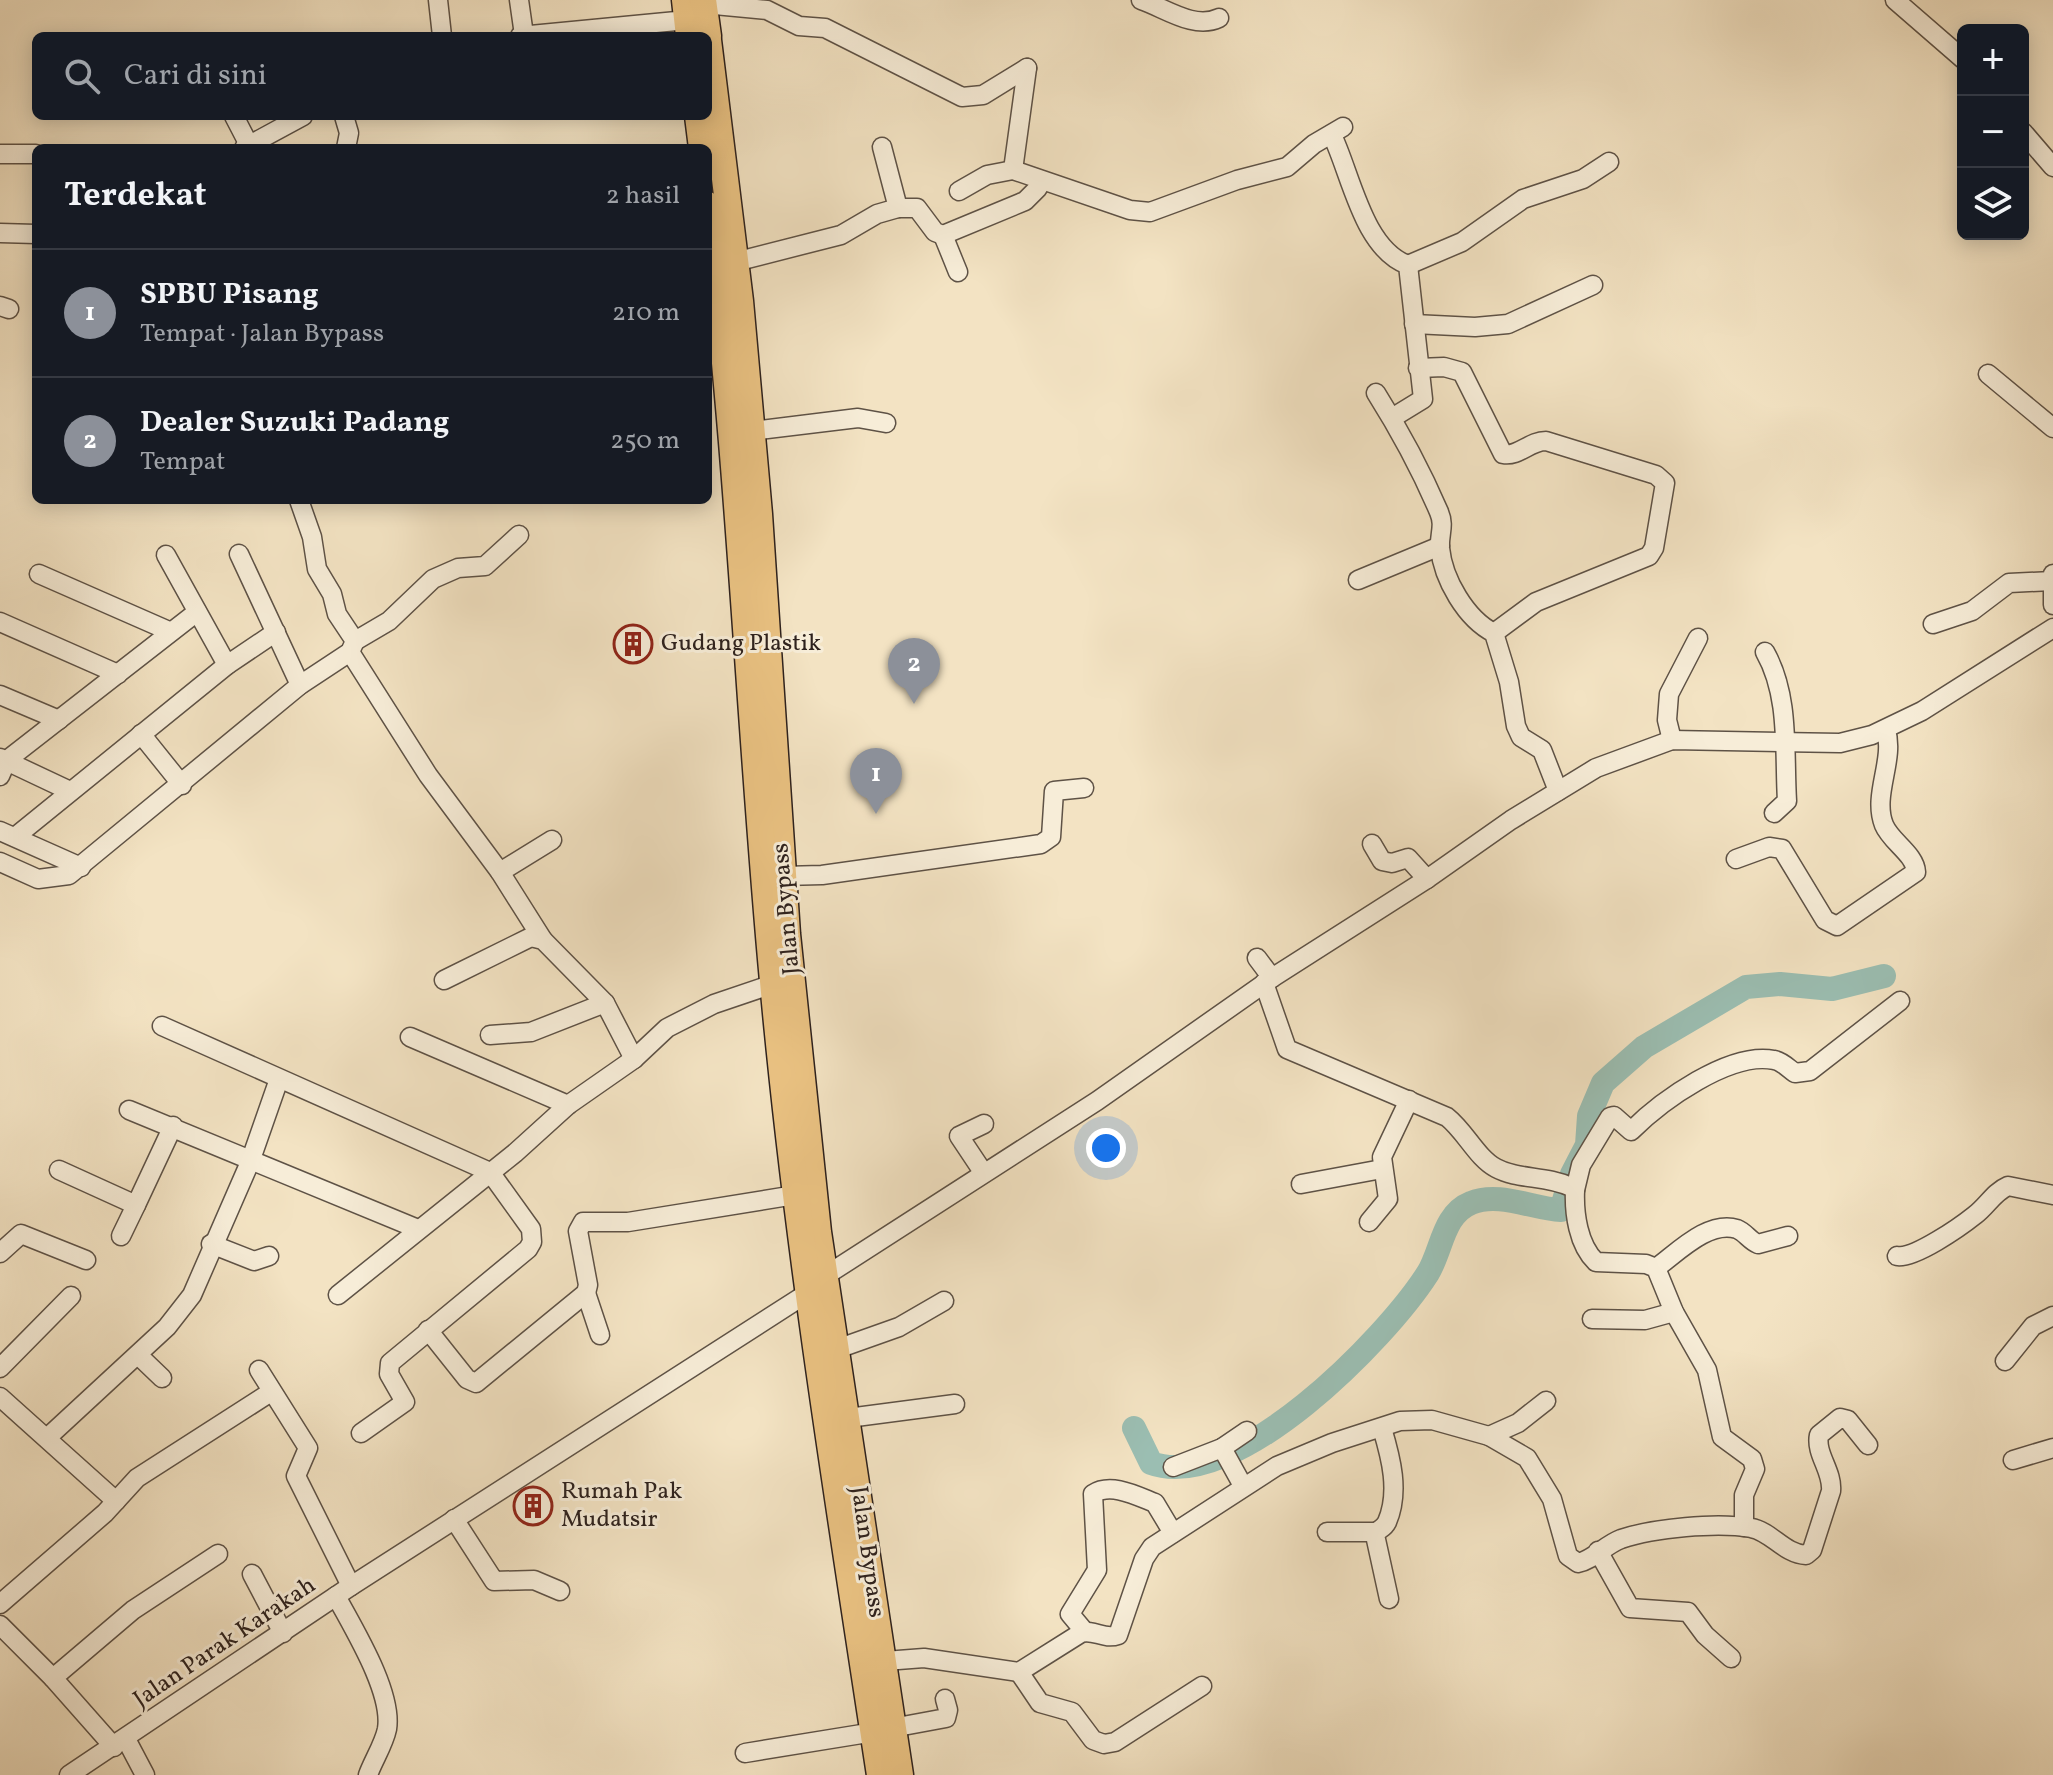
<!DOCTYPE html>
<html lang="id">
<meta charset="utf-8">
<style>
body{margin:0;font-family:Vollkorn,serif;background:#242831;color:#f1f3f6}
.controls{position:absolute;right:24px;top:24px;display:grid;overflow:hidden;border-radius:12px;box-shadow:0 4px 20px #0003}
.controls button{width:72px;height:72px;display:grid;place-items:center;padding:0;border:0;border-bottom:2px solid #363941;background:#171b24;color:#f1f3f6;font:40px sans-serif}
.you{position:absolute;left:1106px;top:1148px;width:28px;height:28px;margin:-20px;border:6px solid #fff;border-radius:50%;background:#1a73e8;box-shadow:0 0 0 12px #1a73e833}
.badge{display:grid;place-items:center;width:52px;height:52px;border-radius:50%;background:#8c9099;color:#fff;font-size:26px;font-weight:700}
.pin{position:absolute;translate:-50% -66px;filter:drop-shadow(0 2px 4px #0008)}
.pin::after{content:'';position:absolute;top:42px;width:28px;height:24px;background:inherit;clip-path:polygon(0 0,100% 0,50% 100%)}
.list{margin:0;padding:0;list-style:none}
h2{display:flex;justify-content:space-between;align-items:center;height:104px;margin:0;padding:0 32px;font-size:34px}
h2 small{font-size:26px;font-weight:400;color:#9ea1a6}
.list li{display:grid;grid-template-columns:52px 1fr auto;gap:24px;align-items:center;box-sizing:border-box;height:128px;padding:0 32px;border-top:2px solid #363941}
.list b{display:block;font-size:30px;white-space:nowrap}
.list p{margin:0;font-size:26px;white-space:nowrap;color:#9ea1a6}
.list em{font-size:26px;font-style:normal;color:#9ea1a6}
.icon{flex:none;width:44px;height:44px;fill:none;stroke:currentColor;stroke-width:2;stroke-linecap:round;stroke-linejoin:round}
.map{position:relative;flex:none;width:2053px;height:1775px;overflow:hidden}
.search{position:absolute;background:#171b24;box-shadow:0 4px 20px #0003;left:32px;top:32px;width:680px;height:88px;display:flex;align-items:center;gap:20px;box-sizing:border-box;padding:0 28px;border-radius:12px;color:#9ea1a6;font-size:30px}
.panel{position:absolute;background:#171b24;box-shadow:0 4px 20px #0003;left:32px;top:144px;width:680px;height:360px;border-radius:12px}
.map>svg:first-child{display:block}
</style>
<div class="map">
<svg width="2053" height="1775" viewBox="0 0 2053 1775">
<rect width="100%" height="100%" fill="#f3e3c3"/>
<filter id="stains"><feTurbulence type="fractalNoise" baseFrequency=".0025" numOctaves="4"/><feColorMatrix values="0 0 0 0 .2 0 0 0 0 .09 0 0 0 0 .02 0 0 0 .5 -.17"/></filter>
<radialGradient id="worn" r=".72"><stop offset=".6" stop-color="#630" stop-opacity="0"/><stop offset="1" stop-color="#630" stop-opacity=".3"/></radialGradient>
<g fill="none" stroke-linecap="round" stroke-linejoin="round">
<path stroke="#9bbeb2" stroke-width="24" d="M1134,1428L1151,1463C1235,1494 1386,1339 1428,1273C1442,1250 1443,1214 1471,1203C1499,1191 1533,1209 1561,1210L1572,1174L1587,1145L1589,1116L1603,1083L1644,1047L1746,987L1780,984L1832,989L1884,976"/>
<defs>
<g id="minor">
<path d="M438,0L442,36"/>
<path d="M519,0L524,35"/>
<path d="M1141,0C1165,8 1194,30 1219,18"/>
<path d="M1895,0L1963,59"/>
<path d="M704,4L767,10L799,26L825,28L962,97L983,95L1027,68"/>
<path d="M520,36L687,20"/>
<path d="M234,116L249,145"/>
<path d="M344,116L349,133L346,148"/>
<path d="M2023,132L2053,167"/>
<path d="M1332,135C1351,174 1363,249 1408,265L1423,399L1392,418"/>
<path d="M882,147L898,208"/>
<path d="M244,148L303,116"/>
<path d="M0,154H36"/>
<path d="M1013,170L1027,68"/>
<path d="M959,191L987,175L1013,170L1130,210L1150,212L1237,180L1287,167L1314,144L1343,127"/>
<path d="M0,233L36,234"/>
<path d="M943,235L958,272"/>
<path d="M735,262L841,235L877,214L898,208H917L935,232L943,235L1025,201L1038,188"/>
<path d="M1408,265L1462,242L1523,199L1583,179L1609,162"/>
<path d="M0,306L9,309"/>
<path d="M1414,324L1475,327L1508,324L1593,285"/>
<path d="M1418,368L1444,367L1462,372L1503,454C1519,457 1529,441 1546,441L1656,475L1665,483L1654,548L1649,556L1536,602L1494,633"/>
<path d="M1988,374L2053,428"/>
<path d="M1376,393C1400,431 1421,470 1439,512C1445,526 1439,534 1440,548C1443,579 1466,619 1494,633L1509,682L1516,726L1521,737L1542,750L1558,791"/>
<path d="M752,431L858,418L886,423"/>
<path d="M239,554L300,685"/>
<path d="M166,555L227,665"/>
<path d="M39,574L169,631"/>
<path d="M2053,574V605"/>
<path d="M1358,580L1440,546"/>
<path d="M0,622L118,674"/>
<path d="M1933,624L1972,611L2009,583L2052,581"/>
<path d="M355,641L389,621L433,579L458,568L485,566L519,535"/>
<path d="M350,652L428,775L500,872"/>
<path d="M1765,652C1790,696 1784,751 1787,801L1774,813"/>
<path d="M0,695L59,720"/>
<path d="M141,734L182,785"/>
<path d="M1672,740L1667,720L1669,694L1698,638"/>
<path d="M0,758L70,791"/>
<path d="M0,776L7,760L197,612"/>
<path d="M0,831L81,867"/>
<path d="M15,837L227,665L276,632"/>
<path d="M1372,844L1382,861L1392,863L1408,858L1427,879"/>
<path d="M1736,859L1769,847L1782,849L1825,920L1837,926L1916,872C1915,854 1891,842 1884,825C1872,795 1895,761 1886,730"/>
<path d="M0,862L38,879L69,875L300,685L350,652L355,641L337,614L332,594L317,569L312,537L299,500"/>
<path d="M783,876L822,875L1041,844L1051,837L1054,791L1084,788"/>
<path d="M543,940L500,872L552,840"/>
<path d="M1257,958L1272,978"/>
<path d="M444,980L531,937L543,940L605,1003L634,1059"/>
<path d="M1264,983L1287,1049L1447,1117C1465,1131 1477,1158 1496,1168C1518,1180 1546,1175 1571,1187L1575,1190C1574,1213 1578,1245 1596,1262L1646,1264L1656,1268L1674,1312L1707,1370L1722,1437L1752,1459L1755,1469L1744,1495V1527"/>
<path d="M162,1026L490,1172L531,1229L532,1242L528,1249L390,1363L389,1374L405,1402L361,1433"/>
<path d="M490,1035L531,1032L605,1003"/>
<path d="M410,1037L568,1105"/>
<path d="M129,1110L418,1229"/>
<path d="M59,1170L136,1205L173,1126"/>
<path d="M983,1172L959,1136L984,1124"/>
<path d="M1301,1184L1382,1169"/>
<path d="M1575,1190L1581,1165L1610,1117L1614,1116L1631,1131C1661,1101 1730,1051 1774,1060C1782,1061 1789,1069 1795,1073L1810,1071L1900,1001"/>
<path d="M1369,1222L1388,1199L1382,1157L1409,1100"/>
<path d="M121,1236L136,1205"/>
<path d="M211,1244L254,1261L269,1256"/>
<path d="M0,1253L21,1234L86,1260"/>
<path d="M1897,1256C1914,1259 1960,1227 1975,1215C1987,1206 1994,1192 2008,1186L2053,1195"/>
<path d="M1656,1268C1677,1253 1708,1220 1737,1229C1745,1232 1750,1241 1758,1244L1788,1236"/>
<path d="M586,1293L600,1335"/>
<path d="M338,1295L515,1153L568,1105L634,1059L667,1028L714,1004L773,984"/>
<path d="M1592,1319L1645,1320L1674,1312"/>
<path d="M428,1330L467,1379L476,1383L586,1293L588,1285L578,1231L583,1222H628L795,1195"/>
<path d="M837,1349L899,1327L944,1301"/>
<path d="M138,1355L162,1378"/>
<path d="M2005,1361L2033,1326L2053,1316"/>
<path d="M0,1368L71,1296"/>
<path d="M259,1370L308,1448L296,1476L351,1586"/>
<path d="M0,1397L116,1501"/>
<path d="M848,1418L955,1404"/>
<path d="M1382,1428C1391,1458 1400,1492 1387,1522C1383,1530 1378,1528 1375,1535L1389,1599"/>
<path d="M1489,1436L1518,1423L1546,1401"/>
<path d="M48,1437L167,1327L192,1295L250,1162L279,1079"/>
<path d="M1222,1448L1243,1486"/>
<path d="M2013,1460L2053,1448"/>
<path d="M1173,1467L1222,1448L1247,1431"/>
<path d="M454,1519L494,1581L534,1580L560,1591"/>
<path d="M1327,1532H1376"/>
<path d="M1598,1551L1630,1608L1688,1612L1705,1635L1731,1658"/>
<path d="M252,1574L283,1633"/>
<path d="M336,1596C353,1628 393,1692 387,1729C384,1744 373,1761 368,1775"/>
<path d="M0,1604L105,1513L137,1478L271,1392"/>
<path d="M0,1625L53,1678"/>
<path d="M1085,1632L1070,1614L1097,1570L1093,1494C1111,1482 1137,1496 1155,1503L1173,1533"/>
<path d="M885,1661L924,1658L1019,1672L1081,1633C1094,1629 1104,1640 1118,1635L1144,1559L1152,1547L1277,1466L1332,1443L1400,1421L1432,1420L1489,1436L1527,1458L1552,1499L1568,1556L1578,1563C1593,1560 1605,1545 1621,1539C1654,1528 1717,1522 1751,1528C1771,1531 1784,1554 1806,1555L1812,1550L1831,1491C1833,1471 1815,1454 1819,1435L1840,1418L1848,1420L1868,1445"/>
<path d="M1019,1672L1040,1703L1072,1712L1093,1740L1104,1744L1115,1742L1202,1686"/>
<path d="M892,1728L946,1718L948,1710L945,1699"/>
<path d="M126,1739L145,1775"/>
<path d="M114,1747L53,1678L133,1610L218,1554"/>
<path d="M745,1753L874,1732"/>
<path d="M69,1775L351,1586L806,1294L825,1276L1097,1101L1272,978L1427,879L1511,820L1596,768L1672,740L1840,743L1872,735L1922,711L2053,628"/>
</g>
<g id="highway">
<path d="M685,0L689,36"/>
<path d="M703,0L708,36"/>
<path d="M708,40L740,301L759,514L787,934L818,1232L900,1775"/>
<path d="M698,116L702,148"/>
<path d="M708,205C740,463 749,722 773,981C797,1247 840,1511 880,1775"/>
</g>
</defs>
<use href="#minor" stroke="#5e5246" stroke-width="21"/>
<use href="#highway" stroke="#2d211d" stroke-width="29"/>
<use href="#minor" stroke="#f7edd8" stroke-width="18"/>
<use href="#highway" stroke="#eac282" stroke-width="26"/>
</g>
<defs>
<symbol id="building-ring" viewBox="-11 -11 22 22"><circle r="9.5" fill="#f7edd8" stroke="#8f2418" stroke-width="1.5"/><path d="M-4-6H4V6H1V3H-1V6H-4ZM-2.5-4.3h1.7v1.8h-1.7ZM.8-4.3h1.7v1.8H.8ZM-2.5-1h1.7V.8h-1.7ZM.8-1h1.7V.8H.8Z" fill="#8f2418"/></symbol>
</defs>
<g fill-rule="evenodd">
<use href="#building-ring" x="611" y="622" width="44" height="44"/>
<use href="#building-ring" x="511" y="1484" width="44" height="44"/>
</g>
<g text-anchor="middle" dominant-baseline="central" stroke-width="6" stroke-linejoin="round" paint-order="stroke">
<g font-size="24" fill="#2d211d" stroke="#f7edd8" text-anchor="start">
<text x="661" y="644">Gudang Plastik</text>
<text x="561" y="1492">Rumah Pak<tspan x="561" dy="28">Mudatsir</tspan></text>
</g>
<g font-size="24" fill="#2d211d" stroke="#f7edd8">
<text transform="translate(787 909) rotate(-95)">Jalan Bypass</text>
<text transform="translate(867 1552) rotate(82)">Jalan Bypass</text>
<text transform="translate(225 1643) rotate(-34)">Jalan Parak Karakah</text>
</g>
</g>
<rect width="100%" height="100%" filter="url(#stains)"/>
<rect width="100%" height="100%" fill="url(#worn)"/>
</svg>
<div class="controls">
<button>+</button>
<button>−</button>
<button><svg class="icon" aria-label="layers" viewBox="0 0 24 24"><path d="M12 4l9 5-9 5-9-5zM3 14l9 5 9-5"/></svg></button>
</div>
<div class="you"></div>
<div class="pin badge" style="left:876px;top:814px">1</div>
<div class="pin badge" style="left:914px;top:704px">2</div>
<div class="search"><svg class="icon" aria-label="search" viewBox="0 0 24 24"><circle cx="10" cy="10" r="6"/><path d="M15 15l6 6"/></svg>Cari di sini</div>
<section class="panel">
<h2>Terdekat<small>2 hasil</small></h2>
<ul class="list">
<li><span class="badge">1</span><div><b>SPBU Pisang</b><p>Tempat · Jalan Bypass</p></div><em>210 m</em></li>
<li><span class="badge">2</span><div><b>Dealer Suzuki Padang</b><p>Tempat</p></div><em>250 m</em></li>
</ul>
</section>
</div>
